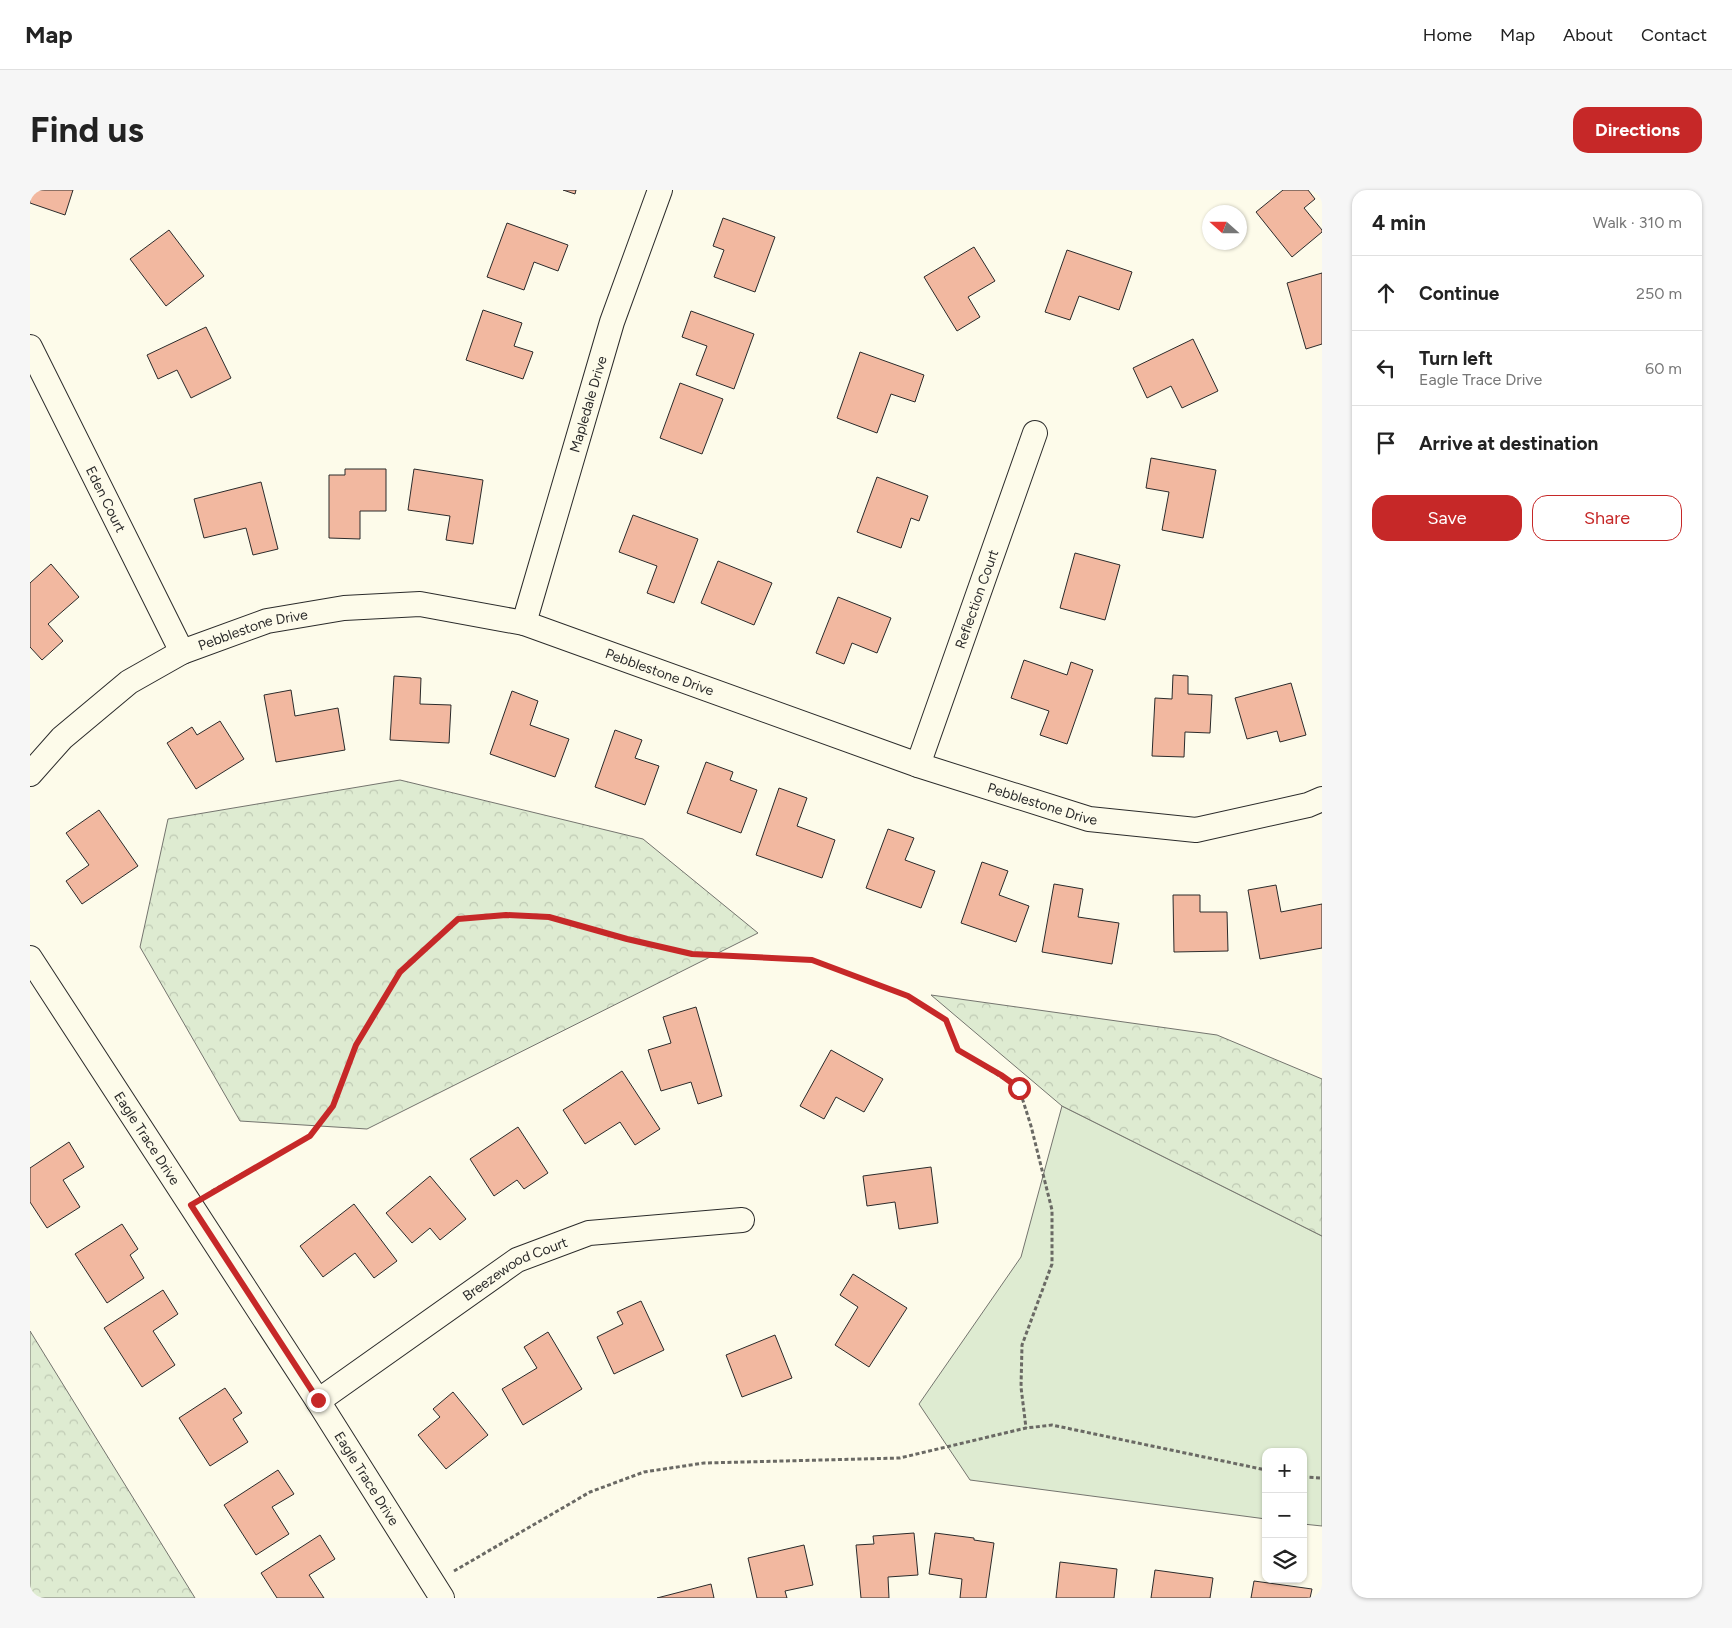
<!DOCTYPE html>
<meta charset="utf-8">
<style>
body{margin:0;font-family:Figtree,sans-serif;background:#f6f6f6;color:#222}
.controls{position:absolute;right:15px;bottom:15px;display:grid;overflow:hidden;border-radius:10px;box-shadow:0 1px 4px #0004}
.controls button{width:45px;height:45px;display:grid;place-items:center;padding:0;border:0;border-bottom:1px solid #e0e0e0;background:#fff;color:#222;font:25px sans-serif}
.compass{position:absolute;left:1172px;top:15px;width:45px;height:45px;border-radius:50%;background:#fff;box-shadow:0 1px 4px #0004;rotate:291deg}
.stop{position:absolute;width:15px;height:15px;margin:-11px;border:4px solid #c62828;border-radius:50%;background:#fff}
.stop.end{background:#c62828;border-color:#fff;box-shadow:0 1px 5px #0008}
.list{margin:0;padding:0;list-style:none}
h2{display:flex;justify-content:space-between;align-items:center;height:65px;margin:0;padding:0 20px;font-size:21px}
h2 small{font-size:16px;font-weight:400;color:#767676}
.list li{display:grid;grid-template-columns:32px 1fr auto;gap:15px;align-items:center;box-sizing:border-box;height:75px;padding:0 20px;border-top:1px solid #e0e0e0}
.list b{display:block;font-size:19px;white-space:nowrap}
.list p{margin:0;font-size:16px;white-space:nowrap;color:#767676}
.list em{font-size:16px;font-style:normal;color:#767676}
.actions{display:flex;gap:10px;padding:15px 20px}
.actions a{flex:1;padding:11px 0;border:1px solid #c62828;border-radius:15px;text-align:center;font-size:18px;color:#c62828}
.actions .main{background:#c62828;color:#fff}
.icon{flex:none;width:28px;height:28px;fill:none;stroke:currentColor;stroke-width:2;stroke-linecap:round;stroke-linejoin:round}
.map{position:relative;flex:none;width:1292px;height:1408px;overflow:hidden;border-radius:15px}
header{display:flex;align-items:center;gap:30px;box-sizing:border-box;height:70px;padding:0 25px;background:#fff;border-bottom:1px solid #e0e0e0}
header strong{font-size:24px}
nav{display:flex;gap:28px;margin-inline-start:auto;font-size:18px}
.intro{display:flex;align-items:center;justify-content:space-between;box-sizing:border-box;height:120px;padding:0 30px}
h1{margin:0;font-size:35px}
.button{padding:12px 22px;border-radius:15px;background:#c62828;color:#fff;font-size:18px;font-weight:700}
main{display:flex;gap:30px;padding:0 30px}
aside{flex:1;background:#fff;border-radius:15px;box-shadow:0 1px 4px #0004}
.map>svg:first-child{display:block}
</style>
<header>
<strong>Map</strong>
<nav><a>Home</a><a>Map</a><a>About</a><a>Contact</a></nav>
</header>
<div class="intro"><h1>Find us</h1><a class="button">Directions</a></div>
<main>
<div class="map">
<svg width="1292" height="1408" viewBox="0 0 1292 1408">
<defs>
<pattern id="forest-crowns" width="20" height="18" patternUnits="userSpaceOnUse" patternTransform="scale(1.25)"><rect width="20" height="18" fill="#deebd1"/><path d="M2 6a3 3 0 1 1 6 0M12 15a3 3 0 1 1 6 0" fill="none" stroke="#bfcab4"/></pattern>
</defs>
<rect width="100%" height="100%" fill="#fdfbea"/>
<path fill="#deebd1" stroke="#74746e" d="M1032,916L1292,1046V1336L1273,1334V1262H1236V1329L940,1290L889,1214L991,1067Z"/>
<g fill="url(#forest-crowns)" stroke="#74746e">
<path d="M370,590L613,649L728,743L337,939L210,931L110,757L138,629Z"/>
<path d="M901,805L1187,845L1292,889V1046L1032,916Z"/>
<path d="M0,1141L165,1408H0Z"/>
</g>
<g fill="#f2b8a0" stroke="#2b2b2b">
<path d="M0,0H43L35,25L0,13Z"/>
<path d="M533,0H546L545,4Z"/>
<path d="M1253,0H1278L1285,9L1274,18L1292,40V42L1262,67L1226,22Z"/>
<path d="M693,28L745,47L725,102L684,87L694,60L683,56Z"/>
<path d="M477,33L538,55L528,81L504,72L494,100L457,87Z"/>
<path d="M139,40L174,86L136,116L100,69Z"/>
<path d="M944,57L965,91L938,107L950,127L927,141L894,87Z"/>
<path d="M1037,60L1102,82L1089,120L1049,106L1040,130L1015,122Z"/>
<path d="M1292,83V154L1276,159L1257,93Z"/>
<path d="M453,120L492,133L484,156L503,162L493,189L436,170Z"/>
<path d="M661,121L724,144L704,199L666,185L677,156L652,147Z"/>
<path d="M176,137L201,188L161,208L147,180L128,189L117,165Z"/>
<path d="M1163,149L1188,201L1152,218L1141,196L1117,208L1103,178Z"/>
<path d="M830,162L894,185L885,212L861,204L847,243L807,228Z"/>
<path d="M650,193L693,209L672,264L630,248Z"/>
<path d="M1121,268L1186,280L1173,348L1132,340L1139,302L1116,298Z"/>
<path d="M315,279H356V321H330V349L299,348V285H315Z"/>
<path d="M384,279L453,290L443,354L416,350L420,326L378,320Z"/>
<path d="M847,287L898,306L889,331L881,328L871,358L827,342Z"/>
<path d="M231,292L248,359L223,365L216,338L174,348L164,309Z"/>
<path d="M603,325L668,349L644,413L617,403L627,376L589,362Z"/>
<path d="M1045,363L1090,375L1075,430L1030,418Z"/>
<path d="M688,371L742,393L724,435L671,413Z"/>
<path d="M21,374L49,407L18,434L33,451L12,470L0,457V393Z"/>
<path d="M808,407L861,428L847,463L822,453L814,474L786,463Z"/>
<path d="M994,470L1037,485L1041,472L1063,480L1037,554L1010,545L1019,521L981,508Z"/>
<path d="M1143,485L1158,486V504L1182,505L1180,543L1155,542L1154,567L1122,566L1125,508L1142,509Z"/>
<path d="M364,486L391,488L390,514L421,515L419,553L360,550Z"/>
<path d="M1261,493L1276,545L1250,552L1247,541L1217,549L1205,508Z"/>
<path d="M261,500L265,526L308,518L315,560L246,572L234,505Z"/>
<path d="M482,501L508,511L500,535L539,549L525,587L460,564Z"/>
<path d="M190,531L214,569L166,599L137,553L162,537L167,545Z"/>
<path d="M585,540L612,550L605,568L629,576L615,615L565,597Z"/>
<path d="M676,572L703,582L700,590L727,600L711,643L657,623Z"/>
<path d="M749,598L777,608L767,636L805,650L792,688L726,665Z"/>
<path d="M69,620L108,676L52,714L36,691L59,675L36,643Z"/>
<path d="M858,639L884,648L875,670L905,681L891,718L836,698Z"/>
<path d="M952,672L978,681L969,705L999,716L986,752L931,733Z"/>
<path d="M1024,694L1053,699L1048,727L1089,733L1082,774L1012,762Z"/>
<path d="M1246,695L1251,722L1292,714V758L1230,769L1218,700Z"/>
<path d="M1143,705H1170V722H1197L1198,761L1144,762Z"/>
<path d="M666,817L692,906L668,914L661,892L631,901L618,860L641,853L633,827Z"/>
<path d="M801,860L853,889L834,922L806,907L794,929L770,916Z"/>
<path d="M592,881L630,939L605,955L590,932L555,954L533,920Z"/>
<path d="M488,937L518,983L494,999L487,990L464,1006L440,969Z"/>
<path d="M39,952L54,977L33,990L50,1017L17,1038L0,1012V978Z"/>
<path d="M901,977L908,1033L869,1039L865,1012L837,1016L833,986Z"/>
<path d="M400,986L436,1029L410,1050L400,1038L382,1053L356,1023Z"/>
<path d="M324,1014L367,1071L344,1088L325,1063L293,1087L270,1056Z"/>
<path d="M92,1034L108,1059L100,1065L114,1088L77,1113L45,1064Z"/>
<path d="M823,1084L877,1118L839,1177L805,1155L828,1117L810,1105Z"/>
<path d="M133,1100L148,1124L123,1141L145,1175L112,1197L74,1138Z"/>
<path d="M611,1111L634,1160L584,1184L567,1147L593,1134L587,1122Z"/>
<path d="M518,1142L552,1199L493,1235L472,1199L507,1178L494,1157Z"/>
<path d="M745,1145L762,1188L712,1207L696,1165Z"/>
<path d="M195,1198L212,1223L203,1229L218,1252L180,1276L149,1228Z"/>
<path d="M423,1202L458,1245L416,1279L388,1245L410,1227L403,1219Z"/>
<path d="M248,1280L264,1304L242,1317L259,1344L226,1365L194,1315Z"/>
<path d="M884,1343L888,1385L858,1387L859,1408H831L826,1355L844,1354L843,1346Z"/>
<path d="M905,1343L944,1348V1350L964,1353L956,1408H930L932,1389L899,1384Z"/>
<path d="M290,1345L305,1369L279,1385L294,1408H247L231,1383Z"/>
<path d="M774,1355L783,1395L755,1401L757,1408H727L718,1368Z"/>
<path d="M1030,1372L1087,1379L1084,1408H1026Z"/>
<path d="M1125,1380L1183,1388L1180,1408H1121Z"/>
<path d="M1224,1391L1282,1399L1280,1408H1221Z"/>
<path d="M681,1394L684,1408H627Z"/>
</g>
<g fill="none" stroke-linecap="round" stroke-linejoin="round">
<defs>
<g id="minor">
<path id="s1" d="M0,157L152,462"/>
<path id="s2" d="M494,433L582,132L630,0"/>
<path id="s3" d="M888,575L1005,243"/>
<path id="s4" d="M0,584L32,548L99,492L152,462L237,431L314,418L390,414L494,433L888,575L1059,629L1166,640L1278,615L1292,609"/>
<path id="s5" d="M0,768L288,1211L412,1408"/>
<path id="s6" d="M288,1211L487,1070L559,1043L712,1030"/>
</g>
</defs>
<use href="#minor" stroke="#2b2b2b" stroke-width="26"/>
<g stroke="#6a6964" stroke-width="3" stroke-dasharray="4 2.5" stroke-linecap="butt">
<path d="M182,1001L280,946L303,915L326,855L370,782L428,729L475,725L519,727L597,749L662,764L782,770L878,806L916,830L928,860L989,898L1001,936L1022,1020V1074L992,1155L991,1197L996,1238"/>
<path d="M1273,1287L1292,1288"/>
<path d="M424,1381L560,1302L614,1282L674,1273L870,1268L996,1238L1022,1235L1236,1280"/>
</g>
<use href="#minor" stroke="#fdfbea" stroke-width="24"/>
</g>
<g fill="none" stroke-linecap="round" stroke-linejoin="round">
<path stroke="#c62828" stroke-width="6" d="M288,1210L161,1015L280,946L303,916L326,855L370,782L428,729L476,725L519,727L597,749L662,764L782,770L878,806L916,830L928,860L971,885L989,898"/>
</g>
<g text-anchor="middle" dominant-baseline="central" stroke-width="4" stroke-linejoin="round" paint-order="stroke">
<g font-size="14" fill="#2b2b2b" stroke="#fdfbea">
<text stroke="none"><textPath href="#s2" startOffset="228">Mapledale Drive</textPath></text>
<text stroke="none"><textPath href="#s1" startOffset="170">Eden Court</textPath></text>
<text stroke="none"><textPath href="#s3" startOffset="176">Reflection Court</textPath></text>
<text stroke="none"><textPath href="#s4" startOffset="271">Pebblestone Drive</textPath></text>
<text stroke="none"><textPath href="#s4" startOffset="691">Pebblestone Drive</textPath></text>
<text stroke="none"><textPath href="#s4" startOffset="1096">Pebblestone Drive</textPath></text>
<text stroke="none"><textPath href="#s5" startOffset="215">Eagle Trace Drive</textPath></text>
<text stroke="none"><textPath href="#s6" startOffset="238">Breezewood Court</textPath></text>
<text stroke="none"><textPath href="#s5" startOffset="620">Eagle Trace Drive</textPath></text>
</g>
</g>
</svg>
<div class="controls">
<button>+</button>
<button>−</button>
<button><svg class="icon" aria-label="layers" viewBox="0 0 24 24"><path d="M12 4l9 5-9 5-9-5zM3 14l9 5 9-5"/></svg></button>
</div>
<svg class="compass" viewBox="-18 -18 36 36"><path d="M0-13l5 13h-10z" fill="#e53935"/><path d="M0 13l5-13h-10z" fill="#767676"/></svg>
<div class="stop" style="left:989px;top:898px"></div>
<div class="stop end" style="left:288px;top:1210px"></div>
</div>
<aside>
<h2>4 min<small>Walk · 310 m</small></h2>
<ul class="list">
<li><svg class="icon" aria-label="ahead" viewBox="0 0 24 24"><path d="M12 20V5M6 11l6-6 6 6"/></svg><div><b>Continue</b></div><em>250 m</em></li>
<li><svg class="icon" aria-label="left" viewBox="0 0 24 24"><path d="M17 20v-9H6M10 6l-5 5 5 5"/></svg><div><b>Turn left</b><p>Eagle Trace Drive</p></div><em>60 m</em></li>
<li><svg class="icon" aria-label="arrive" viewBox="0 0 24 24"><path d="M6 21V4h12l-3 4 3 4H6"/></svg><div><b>Arrive at destination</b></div></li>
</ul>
<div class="actions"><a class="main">Save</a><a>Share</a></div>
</aside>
</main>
